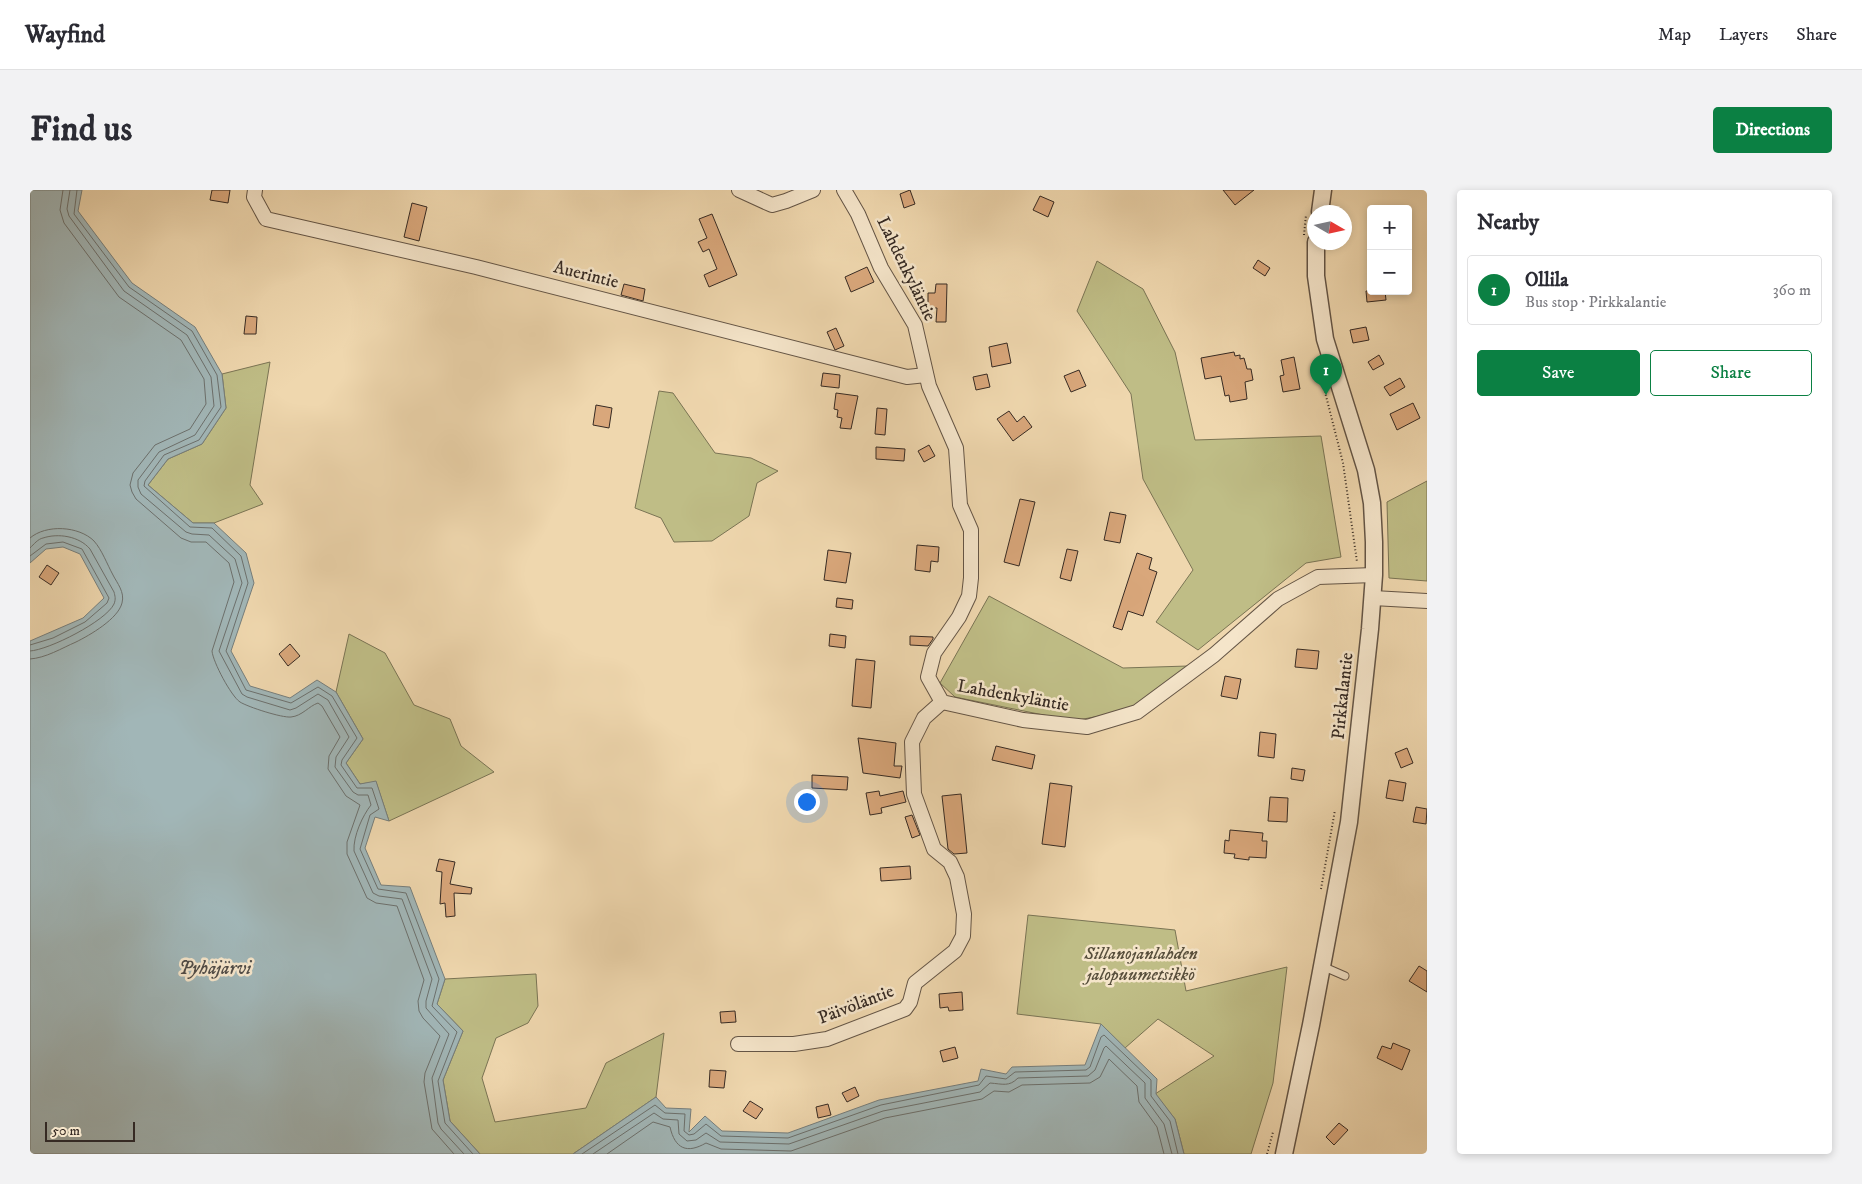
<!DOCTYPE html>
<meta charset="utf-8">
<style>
body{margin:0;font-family:"IM FELL DW Pica",serif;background:#f2f2f3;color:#2b2b33}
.controls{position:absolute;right:15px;top:15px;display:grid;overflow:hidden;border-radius:5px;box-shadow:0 2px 8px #0003}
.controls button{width:45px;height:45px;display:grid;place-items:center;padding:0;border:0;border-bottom:1px solid #e1e1e2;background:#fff;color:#2b2b33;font:25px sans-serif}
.compass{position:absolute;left:1277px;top:15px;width:45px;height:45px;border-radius:50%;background:#fff;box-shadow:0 2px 8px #0003;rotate:99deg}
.scale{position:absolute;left:15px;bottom:12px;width:90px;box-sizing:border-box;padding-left:5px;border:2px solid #362a23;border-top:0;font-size:14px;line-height:18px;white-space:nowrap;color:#362a23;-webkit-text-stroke:4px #f5e5ca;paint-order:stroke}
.you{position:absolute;left:776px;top:611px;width:18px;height:18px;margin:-12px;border:4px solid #fff;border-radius:50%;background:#1a73e8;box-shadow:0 0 0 8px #1a73e833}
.badge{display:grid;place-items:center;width:32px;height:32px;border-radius:50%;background:#0b8043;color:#fff;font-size:16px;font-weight:700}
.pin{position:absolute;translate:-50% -41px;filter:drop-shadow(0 1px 2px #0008)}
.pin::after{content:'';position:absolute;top:26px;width:18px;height:15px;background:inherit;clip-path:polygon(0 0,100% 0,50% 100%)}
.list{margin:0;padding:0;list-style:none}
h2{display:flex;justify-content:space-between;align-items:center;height:65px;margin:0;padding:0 20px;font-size:21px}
h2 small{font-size:16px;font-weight:400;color:#7c7c81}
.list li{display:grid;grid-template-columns:32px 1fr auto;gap:15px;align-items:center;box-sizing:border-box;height:70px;margin:0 10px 10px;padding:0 10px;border:1px solid #e1e1e2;border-radius:5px}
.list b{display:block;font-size:19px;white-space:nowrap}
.list p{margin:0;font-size:16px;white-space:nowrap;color:#7c7c81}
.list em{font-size:16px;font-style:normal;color:#7c7c81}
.actions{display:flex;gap:10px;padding:15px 20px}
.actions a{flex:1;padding:11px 0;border:1px solid #0b8043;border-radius:5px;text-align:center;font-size:18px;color:#0b8043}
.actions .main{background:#0b8043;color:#fff}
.map{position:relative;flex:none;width:1397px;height:964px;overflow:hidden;border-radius:5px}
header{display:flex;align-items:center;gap:30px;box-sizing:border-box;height:70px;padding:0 25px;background:#fff;border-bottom:1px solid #e1e1e2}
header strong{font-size:24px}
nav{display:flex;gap:28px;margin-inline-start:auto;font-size:18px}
.intro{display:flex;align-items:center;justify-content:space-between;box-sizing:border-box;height:120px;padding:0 30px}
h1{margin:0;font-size:35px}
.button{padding:12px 22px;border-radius:5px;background:#0b8043;color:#fff;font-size:18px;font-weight:700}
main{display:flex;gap:30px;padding:0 30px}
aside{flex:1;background:#fff;border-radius:5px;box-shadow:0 2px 8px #0003}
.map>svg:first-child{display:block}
</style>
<header>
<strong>Wayfind</strong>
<nav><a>Map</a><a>Layers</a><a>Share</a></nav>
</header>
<div class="intro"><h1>Find us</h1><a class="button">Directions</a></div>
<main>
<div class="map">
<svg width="1397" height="964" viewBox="0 0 1397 964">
<rect width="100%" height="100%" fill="#efd7ae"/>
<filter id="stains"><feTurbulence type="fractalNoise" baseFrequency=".004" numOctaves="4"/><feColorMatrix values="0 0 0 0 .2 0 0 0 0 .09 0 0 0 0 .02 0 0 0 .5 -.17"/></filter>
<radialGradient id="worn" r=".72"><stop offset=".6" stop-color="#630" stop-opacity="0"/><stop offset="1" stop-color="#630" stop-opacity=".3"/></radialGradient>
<g fill="#bfbd86" stroke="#7a7454">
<path d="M1067,71L1113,99L1145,162L1165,250L1291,246L1311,367L1276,373L1168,460L1126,432L1163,380L1113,289L1101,204L1047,121Z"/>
<path d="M240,172L220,295L233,314L184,333H163L118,295L138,269L172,254L196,218L192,184Z"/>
<path d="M629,201L643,203L685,263L721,268L748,281L727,293L719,326L682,351L644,352L631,328L605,318Z"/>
<path d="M1397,291V391L1359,388L1357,312Z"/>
<path d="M959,406L1093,478L1158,476L1101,520L1043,531L925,507L910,493Z"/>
<path d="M319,444L355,463L384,515L420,529L431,556L464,582L359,631L346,592L330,594L316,573L333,549L306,502Z"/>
<path d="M998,725L1145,740L1156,801L1257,777L1243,893L1221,964H1154L1145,929L1125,904L1184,866L1128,829L1095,858L1071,834L987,824Z"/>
<path d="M506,784L508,816L498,833L466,848L452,888L465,932L556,918L576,873L634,843L626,907L543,964H450L420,931L413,890L433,841L407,814L415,789Z"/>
</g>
<g fill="#a1b6b7" stroke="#767e7c">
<path d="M0,0H52L48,21L102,93L165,137L192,184L196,218L172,254L138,269L118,295L163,333H184L216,363L224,393L201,461L220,496L260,508L287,490L306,502L333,549L316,573L330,594L346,591L359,631L345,627L335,658L351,695L380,697L415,789L407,814L433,841L413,890L420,931L450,964H0V451L53,428L74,408L50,364L33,357L16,359L0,373Z"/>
<path d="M1071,834L1127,889L1126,904L1145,929L1154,964H543L626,907L636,918L661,919L659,942L675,926L692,941L758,943L849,910L948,891L951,879L976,884L982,877L1055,875Z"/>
</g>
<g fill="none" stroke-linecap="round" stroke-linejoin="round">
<g stroke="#6c706d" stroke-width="1">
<path d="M33,0L30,20L34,33L89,107L151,150L174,189L176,214L160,239L125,255L103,283L100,295L102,302L106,309L151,348L161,352H176L199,373L204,392L182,461C183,472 201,506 210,512C218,517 252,528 261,527C272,526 279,516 288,513L292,516L310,547L299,566L298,579L316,606L330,615L317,652V664L337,708L346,713L367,716L394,790L388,811L389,821L393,828L410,846L395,883L394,892L402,939L424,964"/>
<path d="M40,0L37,19L39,26L94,101L157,145L181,187L184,216L165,245L129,262L108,290V297L111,304L156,342L162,344L179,345L205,369L212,393L189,461L212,504L217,507L260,520L266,518L288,504L298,510L319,547L306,567L305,577L323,602L328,605H338L341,615C333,625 323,646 324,661L343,703L349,706L372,709L402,789L396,811V818L419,844L402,888L408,933L411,939L434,964"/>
<path d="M47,0L44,24L99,97L162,141L187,185L191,217L169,250L134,265L115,291L114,296L160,337L182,338L211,366L218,393L196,461L216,500L261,513L288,497L302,506L327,548L312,570L311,575L327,598H342L349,619L340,625L330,659L348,699L376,703L409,789L402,816L427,842L408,891L415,933L443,964"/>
<path d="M0,348C16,334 49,336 64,351C72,360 77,374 83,385C87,393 95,402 92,413C88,429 60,445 46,452C32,458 16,468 0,469"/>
<path d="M0,358C4,354 8,349 13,348C28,343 49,346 60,359L84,402C85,406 86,409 84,414C76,431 19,460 0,461"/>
<path d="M0,366L16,354L33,352L52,359L79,408L77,413L55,432L23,448L0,455"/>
<path d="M552,964L625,915L635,923L655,924L654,941L659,945L664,944L676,934L691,946L758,948L851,915L949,895L956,886L976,889L985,882L1056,880L1060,877L1071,847L1074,845L1121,890V906L1140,931L1148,964"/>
<path d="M563,964L624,923L633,929L648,930L649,944L657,951L666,950L676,943L690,952L759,954L853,921L950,902L960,893C973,894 979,897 988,888L1058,886L1065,880L1074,858L1076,856L1115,893V908L1134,934L1142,964"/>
<path d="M577,964L623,932L640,937C645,959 657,964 676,953L691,959L761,961L855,928L952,909L964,901L979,902L992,895L1060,893L1070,887L1079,869L1107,896L1109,912L1127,937L1134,964"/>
</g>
</g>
<g fill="#d9a77b" stroke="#362a23">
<path d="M182,0H200L198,13L180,10Z"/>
<path d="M880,0L885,14L874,18L870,4Z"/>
<path d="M1193,0H1224L1205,15Z"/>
<path d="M1010,6L1024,12L1018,27L1003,20Z"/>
<path d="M382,13L397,17L389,51L374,47Z"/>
<path d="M682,24L707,85L679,97L674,85L687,79L679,59L673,62L668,52L677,48L669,29Z"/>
<path d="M1228,70L1240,78L1235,86L1223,78Z"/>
<path d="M837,77L844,92L821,102L815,87Z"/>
<path d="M594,94L615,99L613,111L591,105Z"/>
<path d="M906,94H917L916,132H906L907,118H898V103H905Z"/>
<path d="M1336,101H1355L1356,110L1337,112Z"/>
<path d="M216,126L227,127L226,144H214Z"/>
<path d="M1336,137L1339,150L1323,153L1320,140Z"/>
<path d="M806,138L814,156L805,160L797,142Z"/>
<path d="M977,153L981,173L962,177L959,157Z"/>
<path d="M1204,162L1205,166L1210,165V169L1214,168L1217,179H1221L1223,190L1215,192L1217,209L1200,212L1199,205L1195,206L1191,186L1175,189L1171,168Z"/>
<path d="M1349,165L1354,174L1343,180L1338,172Z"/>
<path d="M1264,167L1270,199L1253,202L1250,186L1254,185L1251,170Z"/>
<path d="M1049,180L1056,196L1041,202L1034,186Z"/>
<path d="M793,183L810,185L809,198L791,196Z"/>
<path d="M957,184L960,197L946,200L943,187Z"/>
<path d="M1370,188L1375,197L1360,206L1354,197Z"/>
<path d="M806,203L828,206L821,239L810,238L812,228L807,227L808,220L804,219Z"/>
<path d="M1383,213L1390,228L1367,240L1360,224Z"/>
<path d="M566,215L582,218L579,238L563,235Z"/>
<path d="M847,218L857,219L855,245L845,244Z"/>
<path d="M979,221L987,232L994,226L1002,237L983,251L967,229Z"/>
<path d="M899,255L905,266L894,272L888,261Z"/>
<path d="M846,257L875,259L874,271L846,269Z"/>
<path d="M990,309L1005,312L989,376L974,372Z"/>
<path d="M1080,322L1096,325L1090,353L1074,350Z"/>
<path d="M887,355L909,357L908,372L901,371L900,382L885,380Z"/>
<path d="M1037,359L1048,361L1041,391L1030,388Z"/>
<path d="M798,360L821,363L816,393L794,390Z"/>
<path d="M1107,363L1122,368L1119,379L1127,382L1113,426L1098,421L1092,440L1083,437Z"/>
<path d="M17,375L29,383L21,395L9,387Z"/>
<path d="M807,408L823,410L822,419L806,417Z"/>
<path d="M800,444L816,446L815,458L799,456Z"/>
<path d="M880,446L903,447V449L898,456L880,455Z"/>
<path d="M260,454L270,466L258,476L249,464Z"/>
<path d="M1267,459L1289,461L1287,479L1265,477Z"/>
<path d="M826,469L845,471L841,518L822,516Z"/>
<path d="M1195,486L1211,489L1207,509L1191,506Z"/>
<path d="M1230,542L1246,544L1244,568L1228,566Z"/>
<path d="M828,548L866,553L864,576H872L870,588L833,583Z"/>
<path d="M966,556L1005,565L1002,579L962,570Z"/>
<path d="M1377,558L1383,573L1371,578L1365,563Z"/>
<path d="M1262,578L1275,580L1273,591L1261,589Z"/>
<path d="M782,585L818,587L817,600L782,598Z"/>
<path d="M1359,590L1376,593L1373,611L1356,608Z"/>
<path d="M1020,593L1042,596L1035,657L1012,654Z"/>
<path d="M849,601L850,606L873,601L876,612L851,618L852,623L840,625L836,603Z"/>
<path d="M931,604L937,663L924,664L918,659L912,606Z"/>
<path d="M1240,607L1258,608L1257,632L1238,631Z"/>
<path d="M1386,617L1397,619L1396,634L1383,632Z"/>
<path d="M882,625L890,645L882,648L875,627Z"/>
<path d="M1200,640L1233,643L1232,651H1237L1236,668L1219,667V670L1204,668L1205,664L1194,663L1195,650L1199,651Z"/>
<path d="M409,669L425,672L420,694L442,698L441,704L424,703L425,726L416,727L415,713L410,714L412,682L406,681Z"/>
<path d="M880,676L881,689L851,691L850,678Z"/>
<path d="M1389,776L1397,781V802L1379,791Z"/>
<path d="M932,802L933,820L919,821L918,817L910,818L909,804Z"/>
<path d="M705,821L706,832L691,833L690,822Z"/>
<path d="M1363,853L1380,860L1372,880L1347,868L1352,856L1361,859Z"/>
<path d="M925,857L928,868L913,872L910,861Z"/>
<path d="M680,880L696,881L694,898L679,897Z"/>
<path d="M825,897L829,906L817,912L812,903Z"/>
<path d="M720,911L733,919L726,929L713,921Z"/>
<path d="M798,914L801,925L788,928L786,917Z"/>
<path d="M1309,933L1318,940L1304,955L1296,947Z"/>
</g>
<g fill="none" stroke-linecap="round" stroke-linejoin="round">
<defs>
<path id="service" d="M1292,776L1315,786"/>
<g id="minor">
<path d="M225,0L224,7L236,29L446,77L877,187L896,185"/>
<path d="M709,0L742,15L756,11L783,0"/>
<path d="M814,0L828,24L851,78L885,135L899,196L926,258L930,315L941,340V388L939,406L929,427L904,463L898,487L912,512L993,530L1057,537L1107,522L1184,465L1248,409L1288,387L1344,385"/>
<path d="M1343,408L1397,411"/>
<path d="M708,854H764L797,849L875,819L880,812L885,793L925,761L933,746L934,724L927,687L920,672L904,659L884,604L882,552L894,528L912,512"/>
</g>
<g id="tertiary">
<path d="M1290,22L1293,0"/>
<path d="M1254,964L1281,835L1319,632L1340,439L1344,385V352L1342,313L1336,280L1295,149L1286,86V52"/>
</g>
</defs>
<use href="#service" stroke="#645546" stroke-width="9"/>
<use href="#minor" stroke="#645546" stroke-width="16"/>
<use href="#tertiary" stroke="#645546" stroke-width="19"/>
<g stroke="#362a23" stroke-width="2" stroke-dasharray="1 2.5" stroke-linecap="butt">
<path d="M1274,45L1276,25"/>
<path d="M1294,198L1313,273L1327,372"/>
<path d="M1291,699L1305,620"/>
<path d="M1237,964L1243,942"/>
</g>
<use href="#service" stroke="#f5e5ca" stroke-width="7"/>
<use href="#minor" stroke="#f5e5ca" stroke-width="14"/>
<use href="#tertiary" stroke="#f5e5ca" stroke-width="16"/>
</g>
<g text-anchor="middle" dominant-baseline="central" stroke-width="5" stroke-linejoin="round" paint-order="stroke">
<g font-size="18" fill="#362a23" stroke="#f5e5ca">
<text transform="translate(876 79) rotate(64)">Lahdenkyläntie</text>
<text transform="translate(556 85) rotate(14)">Auerintie</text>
<text transform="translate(983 506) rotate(10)">Lahdenkyläntie</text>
<text transform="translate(1313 506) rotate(-84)">Pirkkalantie</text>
<text transform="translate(826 815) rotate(-21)">Päivöläntie</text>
</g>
<g font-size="18" font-style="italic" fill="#584f3c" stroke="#f5e5ca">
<text x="1111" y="764">Sillanojanlahden<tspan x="1111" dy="21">jalopuumetsikkö</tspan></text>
</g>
<g font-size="19" font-style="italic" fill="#514d48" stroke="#f5e5ca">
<text x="185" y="778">Pyhäjärvi</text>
</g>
</g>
<rect width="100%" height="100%" filter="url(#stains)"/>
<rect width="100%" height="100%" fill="url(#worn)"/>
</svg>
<div class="controls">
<button>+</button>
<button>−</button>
</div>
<svg class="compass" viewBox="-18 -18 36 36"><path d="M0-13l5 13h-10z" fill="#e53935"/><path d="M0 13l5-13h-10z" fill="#7c7c81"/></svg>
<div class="scale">50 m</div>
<div class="you"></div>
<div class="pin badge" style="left:1296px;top:205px">1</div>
</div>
<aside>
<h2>Nearby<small></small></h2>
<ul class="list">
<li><span class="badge">1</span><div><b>Ollila</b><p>Bus stop · Pirkkalantie</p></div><em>360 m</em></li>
</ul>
<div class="actions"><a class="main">Save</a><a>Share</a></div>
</aside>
</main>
